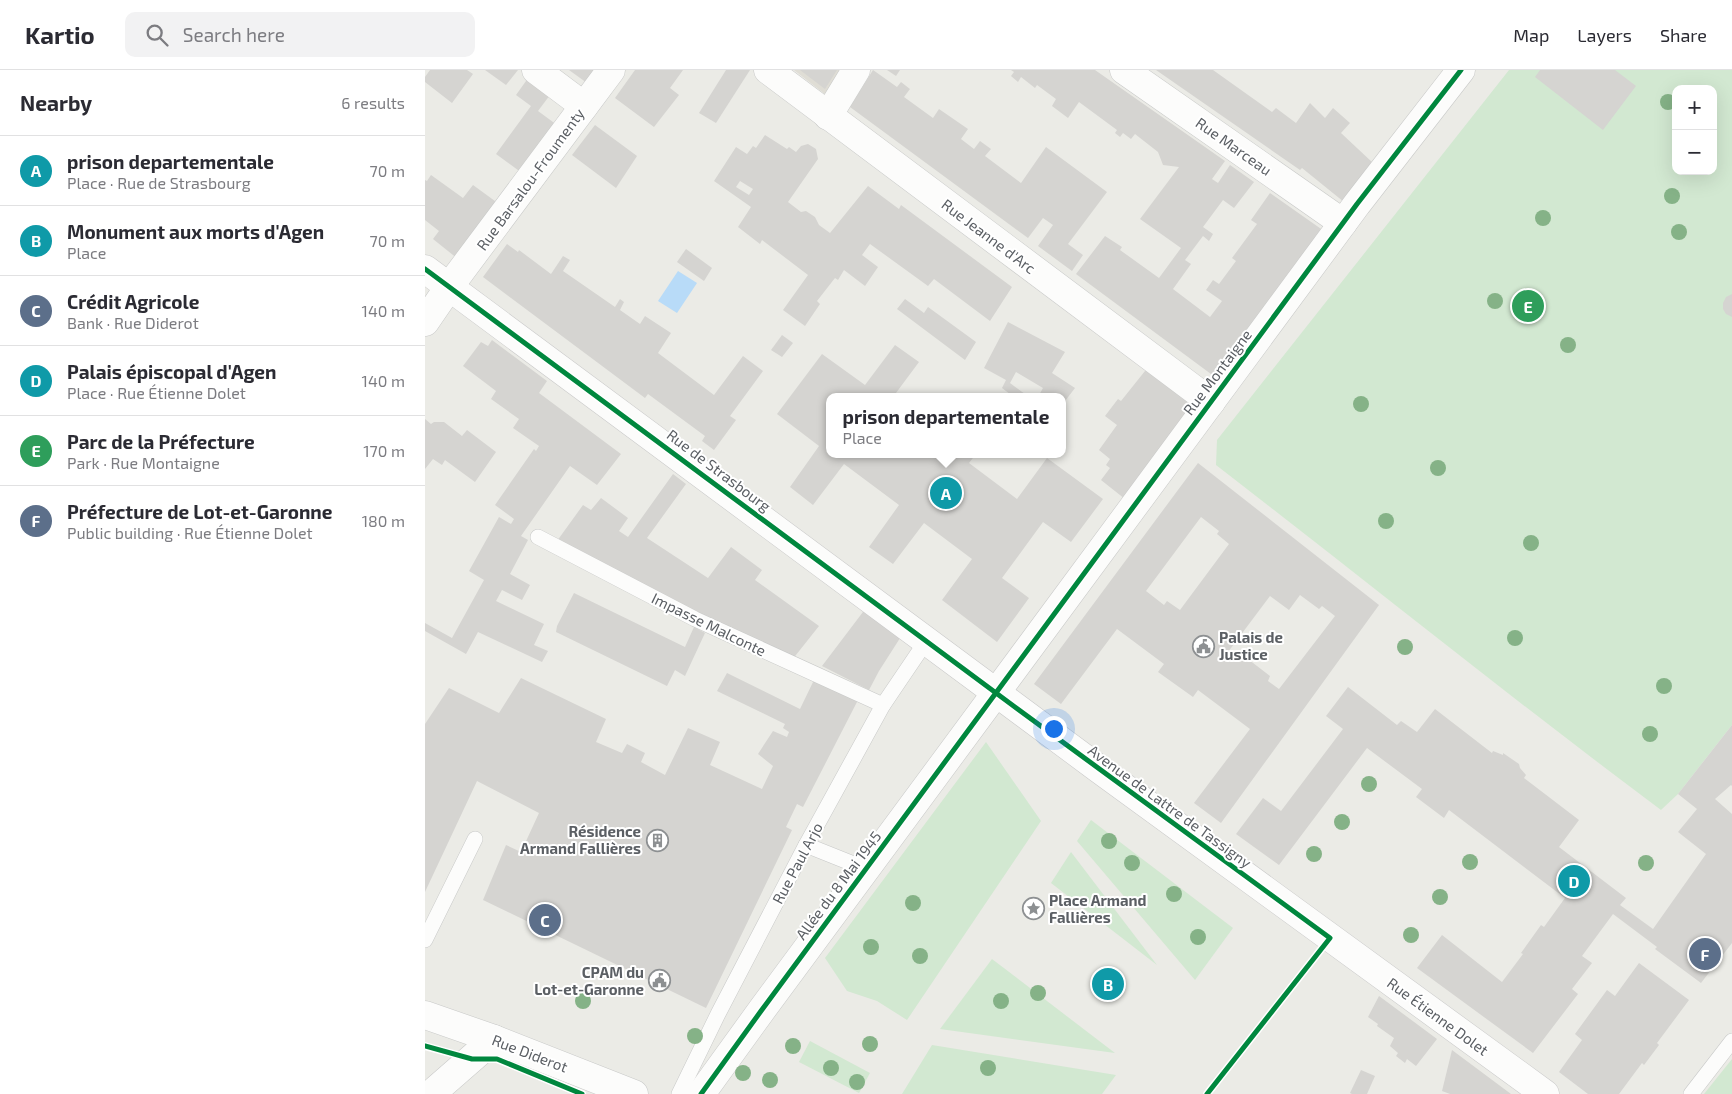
<!DOCTYPE html>
<meta charset="utf-8">
<style>
body{margin:0;font-family:"Exo 2",sans-serif;background:#f2f2f3;color:#2b2b33}
.controls{position:absolute;right:15px;top:15px;display:grid;overflow:hidden;border-radius:10px;box-shadow:0 5px 20px #0002}
.controls button{width:45px;height:45px;display:grid;place-items:center;padding:0;border:0;border-bottom:1px solid #e1e1e2;background:#fff;color:#2b2b33;font:25px sans-serif}
.you{position:absolute;left:628px;top:658px;width:18px;height:18px;margin:-12px;border:4px solid #fff;border-radius:50%;background:#1a73e8;box-shadow:0 0 0 8px #1a73e833}
.badge{display:grid;place-items:center;width:32px;height:32px;border-radius:50%;background:#7c3aed;color:#fff;font-size:16px;font-weight:700}
.pin{position:absolute;translate:-50% -50%;border:2px solid #fff;box-shadow:0 1px 5px #0006}
.popup{position:absolute;left:401px;top:323px;width:240px;height:65px;box-sizing:border-box;display:grid;place-content:center;border-radius:10px;background:#fff;filter:drop-shadow(0 1px 4px #0005);font-size:16px;white-space:nowrap;color:#7c7c81}
.popup b{font-size:19px;color:#2b2b33}
.popup::after{content:'';position:absolute;left:50%;top:100%;margin-left:-10px;border:10px solid transparent;border-top-color:#fff}
.list{margin:0;padding:0;list-style:none}
h2{display:flex;justify-content:space-between;align-items:center;height:65px;margin:0;padding:0 20px;font-size:21px}
h2 small{font-size:16px;font-weight:400;color:#7c7c81}
.list li{display:grid;grid-template-columns:32px 1fr auto;gap:15px;align-items:center;box-sizing:border-box;height:70px;padding:0 20px;border-top:1px solid #e1e1e2}
.list b{display:block;font-size:19px;white-space:nowrap}
.list p{margin:0;font-size:16px;white-space:nowrap;color:#7c7c81}
.list em{font-size:16px;font-style:normal;color:#7c7c81}
.icon{flex:none;width:28px;height:28px;fill:none;stroke:currentColor;stroke-width:2;stroke-linecap:round;stroke-linejoin:round}
.map{position:relative;flex:none;width:1307px;height:1024px;overflow:hidden}
header{display:flex;align-items:center;gap:30px;box-sizing:border-box;height:70px;padding:0 25px;background:#fff;border-bottom:1px solid #e1e1e2}
header strong{font-size:24px}
nav{display:flex;gap:28px;margin-inline-start:auto;font-size:18px}
.search{width:350px;height:45px;background:#f2f2f3;display:flex;align-items:center;gap:12px;box-sizing:border-box;padding:0 18px;border-radius:10px;color:#7c7c81;font-size:19px}
main{display:flex}
aside{flex:1;background:#fff}
.map>svg:first-child{display:block}
</style>
<header>
<strong>Kartio</strong>
<div class="search"><svg class="icon" aria-label="search" viewBox="0 0 24 24"><circle cx="10" cy="10" r="6"/><path d="M15 15l6 6"/></svg>Search here</div>
<nav><a>Map</a><a>Layers</a><a>Share</a></nav>
</header>
<main>
<aside>
<h2>Nearby<small>6 results</small></h2>
<ul class="list">
<li><span class="badge" style="background:#0f9aa8">A</span><div><b>prison departementale</b><p>Place · Rue de Strasbourg</p></div><em>70 m</em></li>
<li><span class="badge" style="background:#0f9aa8">B</span><div><b>Monument aux morts d'Agen</b><p>Place</p></div><em>70 m</em></li>
<li><span class="badge" style="background:#5c6f8a">C</span><div><b>Crédit Agricole</b><p>Bank · Rue Diderot</p></div><em>140 m</em></li>
<li><span class="badge" style="background:#0f9aa8">D</span><div><b>Palais épiscopal d'Agen</b><p>Place · Rue Étienne Dolet</p></div><em>140 m</em></li>
<li><span class="badge" style="background:#2e9e5b">E</span><div><b>Parc de la Préfecture</b><p>Park · Rue Montaigne</p></div><em>170 m</em></li>
<li><span class="badge" style="background:#5c6f8a">F</span><div><b>Préfecture de Lot-et-Garonne</b><p>Public building · Rue Étienne Dolet</p></div><em>180 m</em></li>
</ul>
</aside>
<div class="map">
<svg width="1307" height="1024" viewBox="0 0 1307 1024">
<rect width="100%" height="100%" fill="#ebebe6"/>
<path fill="#dfddd5" d="M369,0H416L401,25Z"/>
<g fill="#d2e8d1" fill-rule="evenodd">
<path d="M1084,0H1307V655L1253,724L1236,740C1086,628 940,510 791,395L792,370ZM1251,19H1288V101H1251Z"/>
<path d="M561,672L616,751L482,950L452,931L422,921L400,888Z"/>
<path d="M666,750L808,858L770,910L652,771Z"/>
<path d="M646,782L732,895L626,813Z"/>
<path d="M567,889L690,983L515,959Z"/>
<path d="M385,971L445,1003L434,1023L374,992Z"/>
<path d="M507,975L691,1005L677,1024H477Z"/>
<path d="M1307,989V1024H1279Z"/>
</g>
<path fill="#b8dbf8" d="M253,201L272,213L252,243L233,231Z"/>
<g fill="#d5d4d1" fill-rule="evenodd">
<path d="M5,0H42L48,4L27,33L0,12V7Z"/>
<path d="M60,0H93L81,15Z"/>
<path d="M144,0H172L162,13Z"/>
<path d="M210,0H258L245,18L254,25L229,57L190,28Z"/>
<path d="M301,0H325L291,53L274,43Z"/>
<path d="M375,0H412L400,19Z"/>
<path d="M448,0L472,17L476,12L485,19L479,27L508,48L514,39L543,59L536,69L549,79L555,71L566,79L560,86L596,113L621,77L682,122L643,174L658,185L647,201L613,176L628,155L618,148L603,168L425,37Z"/>
<path d="M462,0H475L471,6Z"/>
<path d="M586,0H670L800,91L787,109L793,113L805,95L829,112L809,138L798,130L778,157L788,164L784,171L778,166L760,190L766,194L748,219L785,247L797,231L781,220L788,210L794,214L811,191L807,188L832,154L826,150L845,123L899,161L790,307L651,204L680,166L697,177L695,180L734,208L756,178L715,149L754,97L738,95L733,82L710,64L706,69L698,63L695,67L690,63L692,60L654,32L643,48L627,36L631,29L612,15L610,18L596,7L593,12L586,6L589,2Z"/>
<path d="M731,0H788L847,42L851,38L871,53L885,33L900,48L908,38L925,53L916,63L948,93L919,132L877,98L875,100Z"/>
<path d="M1115,0H1190L1211,16L1178,60L1110,7Z"/>
<path d="M106,4L128,21L113,41L132,55L97,103L71,84L106,36L91,25Z"/>
<path d="M170,55L212,86L191,118L147,85Z"/>
<path d="M340,65L362,79L364,77L371,82L376,76L383,74L391,79L393,89L363,132L376,142L381,141L390,147L394,155L405,163L443,116L474,139L476,135L587,217L565,251L509,209L503,216L445,174L437,185L453,197L440,216L419,200L413,210L410,208L392,231L395,234L380,256L358,240L383,205L337,170L335,174L313,157L326,137L289,111L311,77L322,84L328,76L331,78ZM315,111L328,119L324,125L311,117Z"/>
<path d="M6,105L38,128L48,115L74,134L33,189L8,169L14,161L0,150V110L2,111Z"/>
<path d="M82,174L93,182L94,180L126,204L138,186L145,190L138,201L190,237L195,229L199,232L195,240L215,254L220,246L246,263L233,283L289,325L318,286L338,301L305,346L311,350L289,380L277,371L280,366L223,324L220,328L58,207Z"/>
<path d="M261,179L287,198L279,211L252,192Z"/>
<path d="M1307,224V247L1301,244L1298,239V233L1301,227Z"/>
<path d="M480,229L499,243L503,237L551,272L540,290L472,239Z"/>
<path d="M583,252L640,282L627,303L650,318L637,335V327H613L618,318L591,302L585,313L604,327H589L577,318L581,310L559,298Z"/>
<path d="M357,265L368,273L357,287L346,280Z"/>
<path d="M67,270L122,311L114,323L196,384L172,415L145,396L96,466L103,470L85,504L105,515L97,530L77,520L71,531L119,554L109,575L123,581L117,592L53,562L41,584L0,561V553L27,568L59,510L44,501L74,447L86,454L89,449L70,435L109,379L111,381L114,376L88,358L94,349L66,329L71,321L38,296L56,272L63,276Z"/>
<path d="M470,275L494,292L468,327H405V384H551L544,393L592,429L622,388L678,429L646,472L618,452L577,508L604,528L572,572L517,530L547,489L499,453L468,494L444,477L474,435L419,394L388,435L365,417L394,376L352,344L397,284L440,315Z"/>
<path d="M724,296L772,332L700,429L676,410L685,398L681,395L685,389L674,380L692,355L680,346L693,329L696,331Z"/>
<path d="M0,349L6,354L9,352H19L37,366L42,360L71,382L50,412L20,390L17,395L8,389L0,399Z"/>
<path d="M773,393L954,535L796,753L769,733L825,659L773,620L768,627L733,602L739,594L692,559L636,634L609,614ZM776,447L794,461L792,464L804,474L755,540L742,531L739,535L721,521ZM875,525L894,539L897,536L910,546L854,619L843,611L845,606L819,586L815,591L803,582L845,526L864,540Z"/>
<path d="M248,404L261,414L222,468L283,508L306,477L337,500L330,510L394,556L367,590L132,471L158,435L166,440L176,428L203,448L194,461L203,467Z"/>
<path d="M149,523L260,577L269,557L280,563L260,606L250,600L242,616L131,562L132,556Z"/>
<path d="M441,538L477,565L454,601L444,620L397,596Z"/>
<path d="M302,603L375,639L389,610L433,630L378,737L372,734L361,757L367,760L281,938L58,830L81,775L96,782L114,743L52,711L0,822V654L24,618L74,643L96,608L181,649L171,672L197,683L202,674L220,683L216,692L240,705L263,658L295,672L285,695L337,719L348,696L333,684L348,661L362,667L364,662L358,658L360,654L292,621Z"/>
<path d="M923,617L972,655L976,651L992,662L1010,639L1067,683L1068,681L1078,685V683L1094,694L1095,698L1101,705L1099,708L1154,750L1134,777L1201,828L1195,835L1228,859L1281,784L1253,762L1272,739L1253,724L1307,655V716L1306,715L1290,729L1307,744V873L1276,913L1230,879L1232,877L1188,844L1157,886L1167,893L1147,919L1153,924L1108,983L992,898L1017,865L1077,912L1098,884L1096,883L1116,855L1119,857L1140,828L1024,740L1019,748L991,727L997,719L942,678L854,795L811,764L838,728L856,741L918,659L901,646Z"/>
<path d="M1214,893L1264,930L1232,973L1234,975L1219,995L1217,993L1194,1024H1163L1134,1002L1157,970L1150,964L1182,920L1190,926Z"/>
<path d="M954,926L1012,969L991,996L982,989L980,993L971,986L973,983L965,976L969,968L952,956L953,954L943,947Z"/>
<path d="M1027,980L1035,986L1086,1024H1025L1017,1021Z"/>
<path d="M936,1000L950,1006L942,1024H927L925,1023Z"/>
</g>
<g fill="none" stroke-linecap="round" stroke-linejoin="round">
<defs>
<g id="lane">
<path d="M113,467L270,549L458,635"/>
<path d="M381,775L441,799"/>
<path d="M0,870L50,769"/>
<path d="M254,1024L293,944L381,775L458,635L502,570"/>
<path d="M1266,1024L1307,971"/>
</g>
<g id="street">
<path d="M111,0L159,36"/>
<path d="M343,0L786,332"/>
<path d="M699,0L918,153"/>
<path d="M403,46L431,0"/>
<path d="M0,252L24,217L186,0"/>
<path d="M0,945L69,969L209,1024"/>
<path d="M6,1024L69,969"/>
<path d="M276,1024L336,941L932,134L1036,0"/>
</g>
<path id="secondary" d="M0,199L674,699L1120,1024"/>
</defs>
<use href="#lane" stroke="#c8c9c8" stroke-width="16"/>
<use href="#street" stroke="#c8c9c8" stroke-width="29"/>
<use href="#secondary" stroke="#c9c9c9" stroke-width="29"/>
<use href="#lane" stroke="#fcfcfb" stroke-width="15"/>
<use href="#street" stroke="#fcfcfb" stroke-width="28"/>
<use href="#secondary" stroke="#fcfcfb" stroke-width="28"/>
<defs>
<g id="cycleway">
<path d="M0,199L594,640L905,868L782,1024"/>
<path d="M0,976L47,989H72L157,1024"/>
<path d="M276,1024L336,941L932,134L1036,0"/>
</g>
</defs>
<use href="#cycleway" stroke="#fff" stroke-width="8"/>
<use href="#cycleway" stroke="#00873e" stroke-width="5"/>
</g>
<g fill="#85b287">
<circle cx="1243" cy="32" r="8"/>
<circle cx="1247" cy="126" r="8"/>
<circle cx="1118" cy="148" r="8"/>
<circle cx="1254" cy="162" r="8"/>
<circle cx="1070" cy="231" r="8"/>
<circle cx="1143" cy="275" r="8"/>
<circle cx="936" cy="334" r="8"/>
<circle cx="1013" cy="398" r="8"/>
<circle cx="961" cy="451" r="8"/>
<circle cx="1106" cy="473" r="8"/>
<circle cx="1090" cy="568" r="8"/>
<circle cx="980" cy="577" r="8"/>
<circle cx="1239" cy="616" r="8"/>
<circle cx="1225" cy="664" r="8"/>
<circle cx="944" cy="714" r="8"/>
<circle cx="917" cy="752" r="8"/>
<circle cx="684" cy="771" r="8"/>
<circle cx="889" cy="784" r="8"/>
<circle cx="1045" cy="792" r="8"/>
<circle cx="707" cy="793" r="8"/>
<circle cx="1221" cy="793" r="8"/>
<circle cx="749" cy="824" r="8"/>
<circle cx="1015" cy="827" r="8"/>
<circle cx="488" cy="833" r="8"/>
<circle cx="986" cy="865" r="8"/>
<circle cx="773" cy="867" r="8"/>
<circle cx="446" cy="877" r="8"/>
<circle cx="495" cy="886" r="8"/>
<circle cx="613" cy="923" r="8"/>
<circle cx="158" cy="931" r="8"/>
<circle cx="576" cy="931" r="8"/>
<circle cx="270" cy="966" r="8"/>
<circle cx="445" cy="974" r="8"/>
<circle cx="368" cy="976" r="8"/>
<circle cx="406" cy="998" r="8"/>
<circle cx="563" cy="998" r="8"/>
<circle cx="318" cy="1003" r="8"/>
<circle cx="345" cy="1010" r="8"/>
<circle cx="432" cy="1012" r="8"/>
</g>
<defs>
<symbol id="civic-ring" viewBox="-11 -11 22 22"><circle r="9.5" fill="#fff" stroke="#8d9092" stroke-width="1.5"/><path d="M-.6-6.5H3V-4.5H.6V-3L4-1V1h2V6H-6V1h2V-1L-.6-3ZM-1.2 2.5V6h2.4V2.5Z" fill="#8d9092"/></symbol>
<symbol id="building-ring" viewBox="-11 -11 22 22"><circle r="9.5" fill="#fff" stroke="#8d9092" stroke-width="1.5"/><path d="M-4-6H4V6H1V3H-1V6H-4ZM-2.5-4.3h1.7v1.8h-1.7ZM.8-4.3h1.7v1.8H.8ZM-2.5-1h1.7V.8h-1.7ZM.8-1h1.7V.8H.8Z" fill="#8d9092"/></symbol>
<symbol id="sight-ring" viewBox="-11 -11 22 22"><circle r="9.5" fill="#fff" stroke="#8d9092" stroke-width="1.5"/><path d="M0-6L1.8-2.2L6-1.7L2.9 1.2L3.7 5.4L0 3.3L-3.7 5.4L-2.9 1.2L-6-1.7L-1.8-2.2Z" fill="#8d9092"/></symbol>
</defs>
<g fill-rule="evenodd">
<use href="#civic-ring" x="766" y="564" width="25" height="25"/>
<use href="#building-ring" x="220" y="758" width="25" height="25"/>
<use href="#sight-ring" x="596" y="826" width="25" height="25"/>
<use href="#civic-ring" x="222" y="898" width="25" height="25"/>
</g>
<g text-anchor="middle" dominant-baseline="central" stroke-width="4" stroke-linejoin="round" paint-order="stroke">
<g font-size="15" fill="#5b5f64" stroke="#fff">
<text transform="translate(809 76) rotate(35)">Rue Marceau</text>
<text transform="translate(105 109) rotate(-54)">Rue Barsalou-Froumenty</text>
<text transform="translate(564 166) rotate(37)">Rue Jeanne d'Arc</text>
<text transform="translate(792 302) rotate(-53)">Rue Montaigne</text>
<text transform="translate(294 400) rotate(37)">Rue de Strasbourg</text>
<text transform="translate(284 554) rotate(26)">Impasse Malconte</text>
<text transform="translate(745 736) rotate(36)">Avenue de Lattre de Tassigny</text>
<text transform="translate(372 793) rotate(-62)">Rue Paul Arjo</text>
<text transform="translate(413 815) rotate(-53)">Allée du 8 Mai 1945</text>
<text transform="translate(1013 946) rotate(36)">Rue Étienne Dolet</text>
<text transform="translate(105 983) rotate(21)">Rue Diderot</text>
</g>
<g font-size="15" font-weight="bold" fill="#5b5f64" stroke="#fff" text-anchor="start">
<text x="794" y="567">Palais de<tspan x="794" dy="17">Justice</tspan></text>
<text x="216" y="761" text-anchor="end">Résidence<tspan x="216" dy="17">Armand Fallières</tspan></text>
<text x="624" y="830">Place Armand<tspan x="624" dy="17">Fallières</tspan></text>
<text x="219" y="902" text-anchor="end">CPAM du<tspan x="219" dy="17">Lot-et-Garonne</tspan></text>
</g>
</g>
</svg>
<div class="controls">
<button>+</button>
<button>−</button>
</div>
<div class="you"></div>
<div class="pin badge" style="left:521px;top:423px;background:#0f9aa8">A</div>
<div class="popup"><b>prison departementale</b>Place</div>
<div class="pin badge" style="left:683px;top:914px;background:#0f9aa8">B</div>
<div class="pin badge" style="left:120px;top:850px;background:#5c6f8a">C</div>
<div class="pin badge" style="left:1149px;top:811px;background:#0f9aa8">D</div>
<div class="pin badge" style="left:1103px;top:236px;background:#2e9e5b">E</div>
<div class="pin badge" style="left:1280px;top:884px;background:#5c6f8a">F</div>
</div>
</main>
